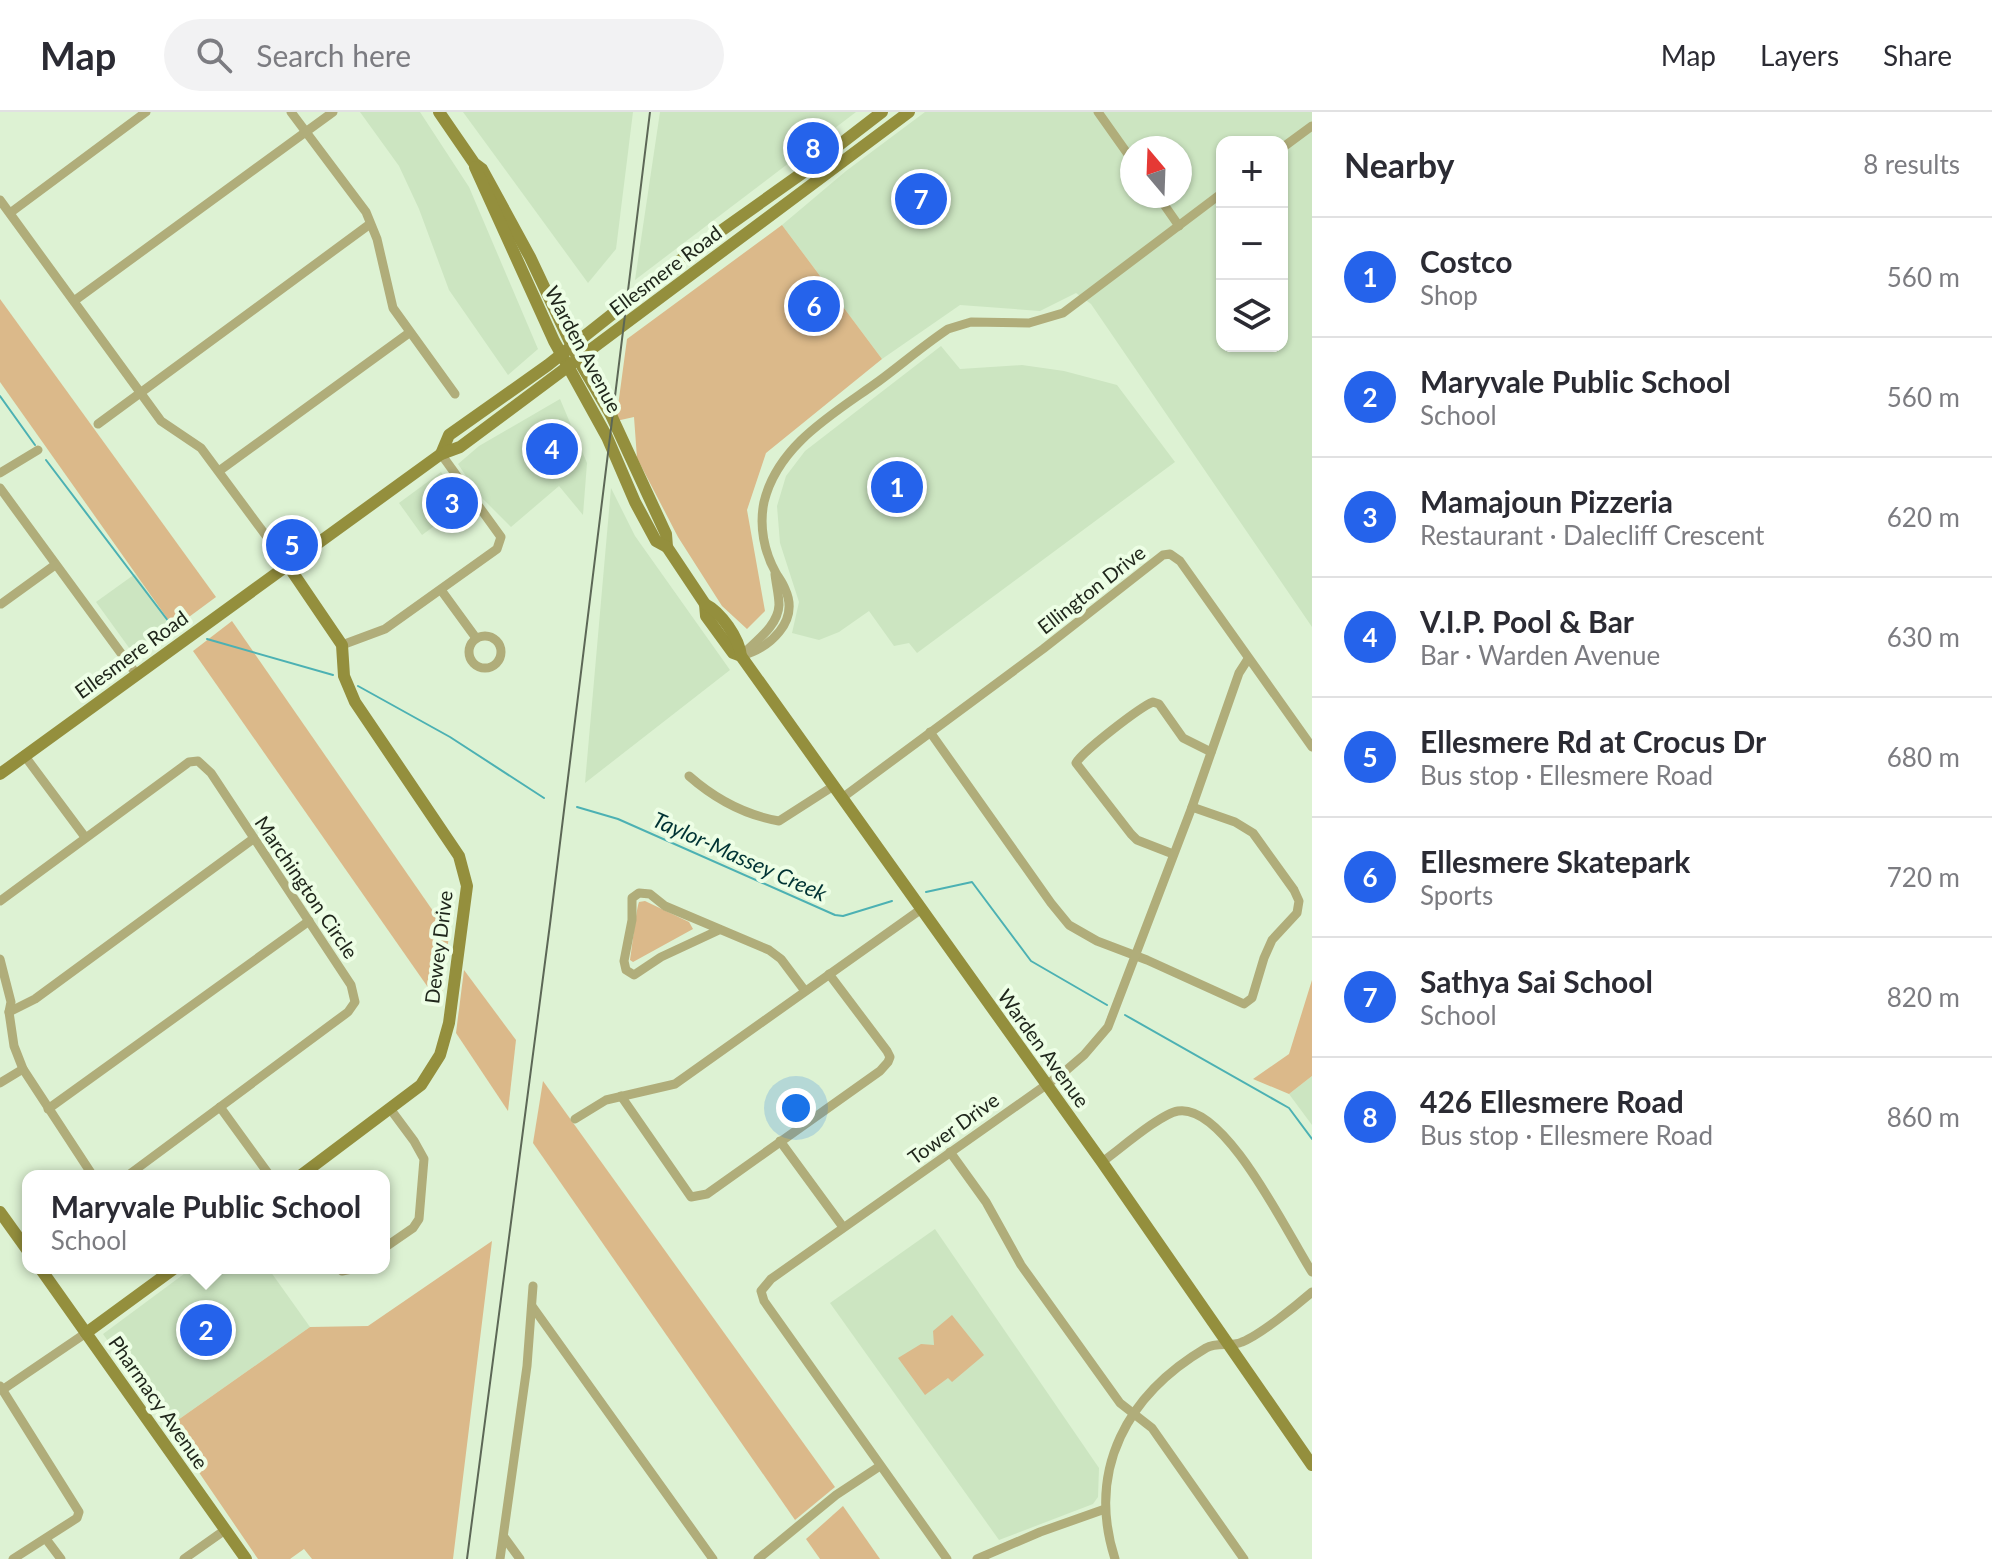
<!DOCTYPE html>
<meta charset="utf-8">
<style>
body{margin:0;font-family:Lato,sans-serif;background:#f2f2f3;color:#2b2b33}
.controls{position:absolute;right:24px;top:24px;display:grid;overflow:hidden;border-radius:16px;box-shadow:0 2px 6px #0004}
.controls button{width:72px;height:72px;display:grid;place-items:center;padding:0;border:0;border-bottom:2px solid #e1e1e2;background:#fff;color:#2b2b33;font:40px sans-serif}
.compass{position:absolute;left:1120px;top:24px;width:72px;height:72px;border-radius:50%;background:#fff;box-shadow:0 2px 6px #0004;rotate:341deg}
.you{position:absolute;left:796px;top:996px;width:28px;height:28px;margin:-20px;border:6px solid #fff;border-radius:50%;background:#1a73e8;box-shadow:0 0 0 12px #1a73e833}
.badge{display:grid;place-items:center;width:52px;height:52px;border-radius:50%;background:#2563eb;color:#fff;font-size:26px;font-weight:700}
.pin{position:absolute;translate:-50% -50%;border:4px solid #fff;box-shadow:0 2px 8px #0006}
.popup{position:absolute;left:22px;top:1058px;width:368px;height:104px;box-sizing:border-box;display:grid;place-content:center;border-radius:16px;background:#fff;filter:drop-shadow(0 2px 6px #0005);font-size:26px;white-space:nowrap;color:#7c7c81}
.popup b{font-size:30px;color:#2b2b33}
.popup::after{content:'';position:absolute;left:50%;top:100%;margin-left:-16px;border:16px solid transparent;border-top-color:#fff}
.list{margin:0;padding:0;list-style:none}
h2{display:flex;justify-content:space-between;align-items:center;height:104px;margin:0;padding:0 32px;font-size:34px}
h2 small{font-size:26px;font-weight:400;color:#7c7c81}
.list li{display:grid;grid-template-columns:52px 1fr auto;gap:24px;align-items:center;box-sizing:border-box;height:120px;padding:0 32px;border-top:2px solid #e1e1e2}
.list b{display:block;font-size:30px;white-space:nowrap}
.list p{margin:0;font-size:26px;white-space:nowrap;color:#7c7c81}
.list em{font-size:26px;font-style:normal;color:#7c7c81}
.icon{flex:none;width:44px;height:44px;fill:none;stroke:currentColor;stroke-width:2;stroke-linecap:round;stroke-linejoin:round}
.map{position:relative;flex:none;width:1312px;height:1447px;overflow:hidden}
header{display:flex;align-items:center;gap:48px;box-sizing:border-box;height:112px;padding:0 40px;background:#fff;border-bottom:2px solid #e1e1e2}
header strong{font-size:38px}
nav{display:flex;gap:44px;margin-inline-start:auto;font-size:28px}
.search{width:560px;height:72px;background:#f2f2f3;display:flex;align-items:center;gap:20px;box-sizing:border-box;padding:0 28px;border-radius:44px;color:#7c7c81;font-size:30px}
main{display:flex}
aside{flex:1;background:#fff}
.map>svg:first-child{display:block}
</style>
<header>
<strong>Map</strong>
<div class="search"><svg class="icon" aria-label="search" viewBox="0 0 24 24"><circle cx="10" cy="10" r="6"/><path d="M15 15l6 6"/></svg>Search here</div>
<nav><a>Map</a><a>Layers</a><a>Share</a></nav>
</header>
<main>
<div class="map">
<svg width="1312" height="1447" viewBox="0 0 1312 1447">
<rect width="100%" height="100%" fill="#ddf2d3"/>
<g fill="#cce5c1" fill-rule="evenodd">
<path d="M360,0H420L469,75L538,237L508,263L449,178L419,97L399,54Z"/>
<path d="M463,0H633L616,137L588,171Z"/>
<path d="M660,0H856L635,168Z"/>
<path d="M925,0H1312V515L1091,192L1076,181L1040,199L960,193L882,247L782,113L846,59ZM1222,30H1282V234H1222ZM1132,36H1180V84H1132Z"/>
<path d="M941,234L960,257L1022,253L1064,259L1117,273L1175,350L917,541L909,531L894,534L869,499L839,520L819,528L792,521L799,490L780,431L777,394L786,364L805,339Z"/>
<path d="M560,287L587,351L583,403L559,374L511,415L478,382L458,352L479,334Z"/>
<path d="M441,360L464,392L422,423L399,391Z"/>
<path d="M611,376L635,424L730,558L585,671Z"/>
<path d="M135,462L174,516L135,544L96,490Z"/>
<path d="M1312,964V1013L1289,982Z"/>
<path d="M935,1117L1099,1356L1098,1385L1093,1392L999,1428L830,1191Z"/>
<path d="M192,1156H268L310,1215L168,1315L103,1222Z"/>
</g>
<g fill="#dbb98a">
<path d="M782,113L882,247L766,341L747,398L765,499L747,517L722,494L678,425L637,346L634,305L616,309L627,227Z"/>
<path d="M0,187L216,485L174,516L0,270Z"/>
<path d="M232,509L449,822L441,894L193,539Z"/>
<path d="M645,789L689,810L693,817L633,850L630,848C632,836 636,798 639,790Z"/>
<path d="M464,858L516,928L508,999L456,921Z"/>
<path d="M1312,868V964L1289,982L1253,967L1289,942Z"/>
<path d="M543,969L835,1375L795,1408L533,1031Z"/>
<path d="M492,1129L453,1447H312L304,1437L290,1447H258L168,1315L310,1215L368,1214Z"/>
<path d="M952,1203L984,1243L952,1270L948,1266L925,1283L898,1246L921,1232L934,1233L933,1219Z"/>
<path d="M843,1394L880,1447H820L806,1427Z"/>
</g>
<g fill="none" stroke-linecap="round" stroke-linejoin="round">
<g stroke="#4cb1b3" stroke-width="2">
<path d="M0,284L35,333"/>
<path d="M46,348L172,514"/>
<path d="M207,527L333,563"/>
<path d="M358,574L450,625L544,686"/>
<path d="M577,695L618,707L835,803L843,804L892,789"/>
<path d="M926,780L972,770L1031,849L1107,893"/>
<path d="M1125,903L1289,996L1312,1027"/>
</g>
<g stroke="#b0ad7a" stroke-width="9">
<path d="M291,0L366,100L377,127L393,196L455,282"/>
<path d="M1098,0L1132,48"/>
<path d="M1282,36L1312,14"/>
<path d="M1158,84L1179,114"/>
<path d="M0,88L161,309L201,336L287,452"/>
<path d="M10,101L146,0"/>
<path d="M74,189L333,0"/>
<path d="M98,312L370,112"/>
<path d="M219,359L409,221"/>
<path d="M0,361L38,338"/>
<path d="M0,376L137,563"/>
<path d="M441,478L476,526"/>
<path d="M1,492L55,453"/>
<circle cx="485" cy="540" r="16"/>
<path d="M342,533L385,517L497,437L501,425L441,342"/>
<path d="M741,544C770,536 800,509 785,477C783,471 779,466 776,461C764,440 759,414 764,390C778,332 835,301 879,269C902,252 924,233 948,217L971,210L1029,211L1063,201L1222,81"/>
<path d="M741,544C754,530 778,515 779,493C779,483 776,472 775,462"/>
<path d="M930,620L1051,791L1069,813L1097,829L1147,848L1244,892L1252,886L1264,846L1272,828L1297,801L1299,789L1294,778L1253,721L1235,710L1192,695"/>
<path d="M24,643L85,725"/>
<path d="M689,664C714,686 745,703 779,709L832,675"/>
<path d="M842,686L1043,537L1163,443L1170,442L1180,449L1312,635"/>
<path d="M1173,742L1137,728L1131,722L1076,651C1083,639 1140,595 1153,590L1159,592L1183,626L1211,640"/>
<path d="M0,789L189,650L198,649L211,661L351,873L355,890L348,900L127,1064"/>
<path d="M719,818L661,845L634,863L626,858L624,849L632,808V786L639,781L650,782L665,794L769,838L781,847L805,879"/>
<path d="M0,847L11,890L9,900L14,934L23,957L93,1064"/>
<path d="M9,900L35,887L253,727"/>
<path d="M0,971L23,957"/>
<path d="M621,984L691,1085L707,1082L880,959L888,950L890,945L887,939L829,862"/>
<path d="M220,995L270,1064"/>
<path d="M48,997L309,809"/>
<path d="M575,1007L606,988L675,972L920,798"/>
<path d="M780,1029L843,1115"/>
<path d="M950,1040L986,1090L1021,1153L1120,1291L1152,1316L1244,1447"/>
<path d="M1102,1050C1119,1038 1160,1002 1178,999C1226,991 1290,1127 1312,1160"/>
<path d="M384,1136L413,1116L419,1107L424,1047L414,1029L391,998"/>
<path d="M339,1156L342,1159L357,1156"/>
<path d="M532,1194L713,1447"/>
<path d="M0,1274L79,1400L77,1406L13,1447"/>
<path d="M2,1278L86,1221"/>
<path d="M504,1425L520,1447"/>
<path d="M46,1427L61,1447"/>
<path d="M184,1447L225,1418"/>
<path d="M500,1447L527,1254L533,1174"/>
<path d="M758,1447L836,1383L880,1354"/>
<path d="M947,1447L764,1189L761,1179L771,1167L1063,961L1084,943L1108,915L1192,695L1239,561L1248,547"/>
<path d="M977,1447L1040,1420L1105,1397"/>
<path d="M1115,1447C1086,1357 1128,1282 1206,1236C1217,1230 1231,1235 1242,1230C1260,1223 1297,1193 1312,1180"/>
</g>
<g stroke="#948f3d" stroke-width="12">
<path d="M439,0L474,51L482,57L530,145L578,247L611,303L666,422L667,435L705,492L706,504L733,541L741,544"/>
<path d="M475,55L554,229L607,325L635,390L656,429L667,435"/>
<path d="M441,342L449,323L548,253L687,143L808,57L882,0"/>
<path d="M287,452L342,533L344,564L355,590L459,744L467,774L449,911L440,943L421,973L300,1064"/>
<path d="M705,492C721,500 739,526 741,544L1102,1050L1312,1353"/>
<path d="M0,662L441,342L460,335L909,0"/>
<path d="M0,1100L28,1139"/>
<path d="M40,1156L246,1447"/>
<path d="M86,1221L175,1156"/>
</g>
<path stroke="#5c6756" stroke-width="2" d="M467,1447L550,812L650,0"/>
</g>
<g text-anchor="middle" dominant-baseline="central" stroke-width="8" stroke-linejoin="round" paint-order="stroke">
<g font-size="20" fill="#20271c" stroke="#edfee5">
<text transform="translate(665 158) rotate(-37)">Ellesmere Road</text>
<text transform="translate(584 237) rotate(62)">Warden Avenue</text>
<text transform="translate(1091 477) rotate(-38)">Ellington Drive</text>
<text transform="translate(131 542) rotate(-36)">Ellesmere Road</text>
<text transform="translate(307 775) rotate(56)">Marchington Circle</text>
<text transform="translate(438 835) rotate(-83)">Dewey Drive</text>
<text transform="translate(1044 936) rotate(54)">Warden Avenue</text>
<text transform="translate(953 1016) rotate(-36)">Tower Drive</text>
<text transform="translate(159 1290) rotate(55)">Pharmacy Avenue</text>
</g>
<g font-size="22" font-style="italic" fill="#003334" stroke="#edfee5">
<text transform="translate(740 744) rotate(24)">Taylor-Massey Creek</text>
</g>
</g>
</svg>
<div class="controls">
<button>+</button>
<button>−</button>
<button><svg class="icon" aria-label="layers" viewBox="0 0 24 24"><path d="M12 4l9 5-9 5-9-5zM3 14l9 5 9-5"/></svg></button>
</div>
<svg class="compass" viewBox="-18 -18 36 36"><path d="M0-13l5 13h-10z" fill="#e53935"/><path d="M0 13l5-13h-10z" fill="#7c7c81"/></svg>
<div class="you"></div>
<div class="pin badge" style="left:897px;top:375px">1</div>
<div class="pin badge" style="left:206px;top:1218px">2</div>
<div class="popup"><b>Maryvale Public School</b>School</div>
<div class="pin badge" style="left:452px;top:391px">3</div>
<div class="pin badge" style="left:552px;top:337px">4</div>
<div class="pin badge" style="left:292px;top:433px">5</div>
<div class="pin badge" style="left:814px;top:194px">6</div>
<div class="pin badge" style="left:921px;top:87px">7</div>
<div class="pin badge" style="left:813px;top:36px">8</div>
</div>
<aside>
<h2>Nearby<small>8 results</small></h2>
<ul class="list">
<li><span class="badge">1</span><div><b>Costco</b><p>Shop</p></div><em>560 m</em></li>
<li><span class="badge">2</span><div><b>Maryvale Public School</b><p>School</p></div><em>560 m</em></li>
<li><span class="badge">3</span><div><b>Mamajoun Pizzeria</b><p>Restaurant · Dalecliff Crescent</p></div><em>620 m</em></li>
<li><span class="badge">4</span><div><b>V.I.P. Pool &amp; Bar</b><p>Bar · Warden Avenue</p></div><em>630 m</em></li>
<li><span class="badge">5</span><div><b>Ellesmere Rd at Crocus Dr</b><p>Bus stop · Ellesmere Road</p></div><em>680 m</em></li>
<li><span class="badge">6</span><div><b>Ellesmere Skatepark</b><p>Sports</p></div><em>720 m</em></li>
<li><span class="badge">7</span><div><b>Sathya Sai School</b><p>School</p></div><em>820 m</em></li>
<li><span class="badge">8</span><div><b>426 Ellesmere Road</b><p>Bus stop · Ellesmere Road</p></div><em>860 m</em></li>
</ul>
</aside>
</main>
